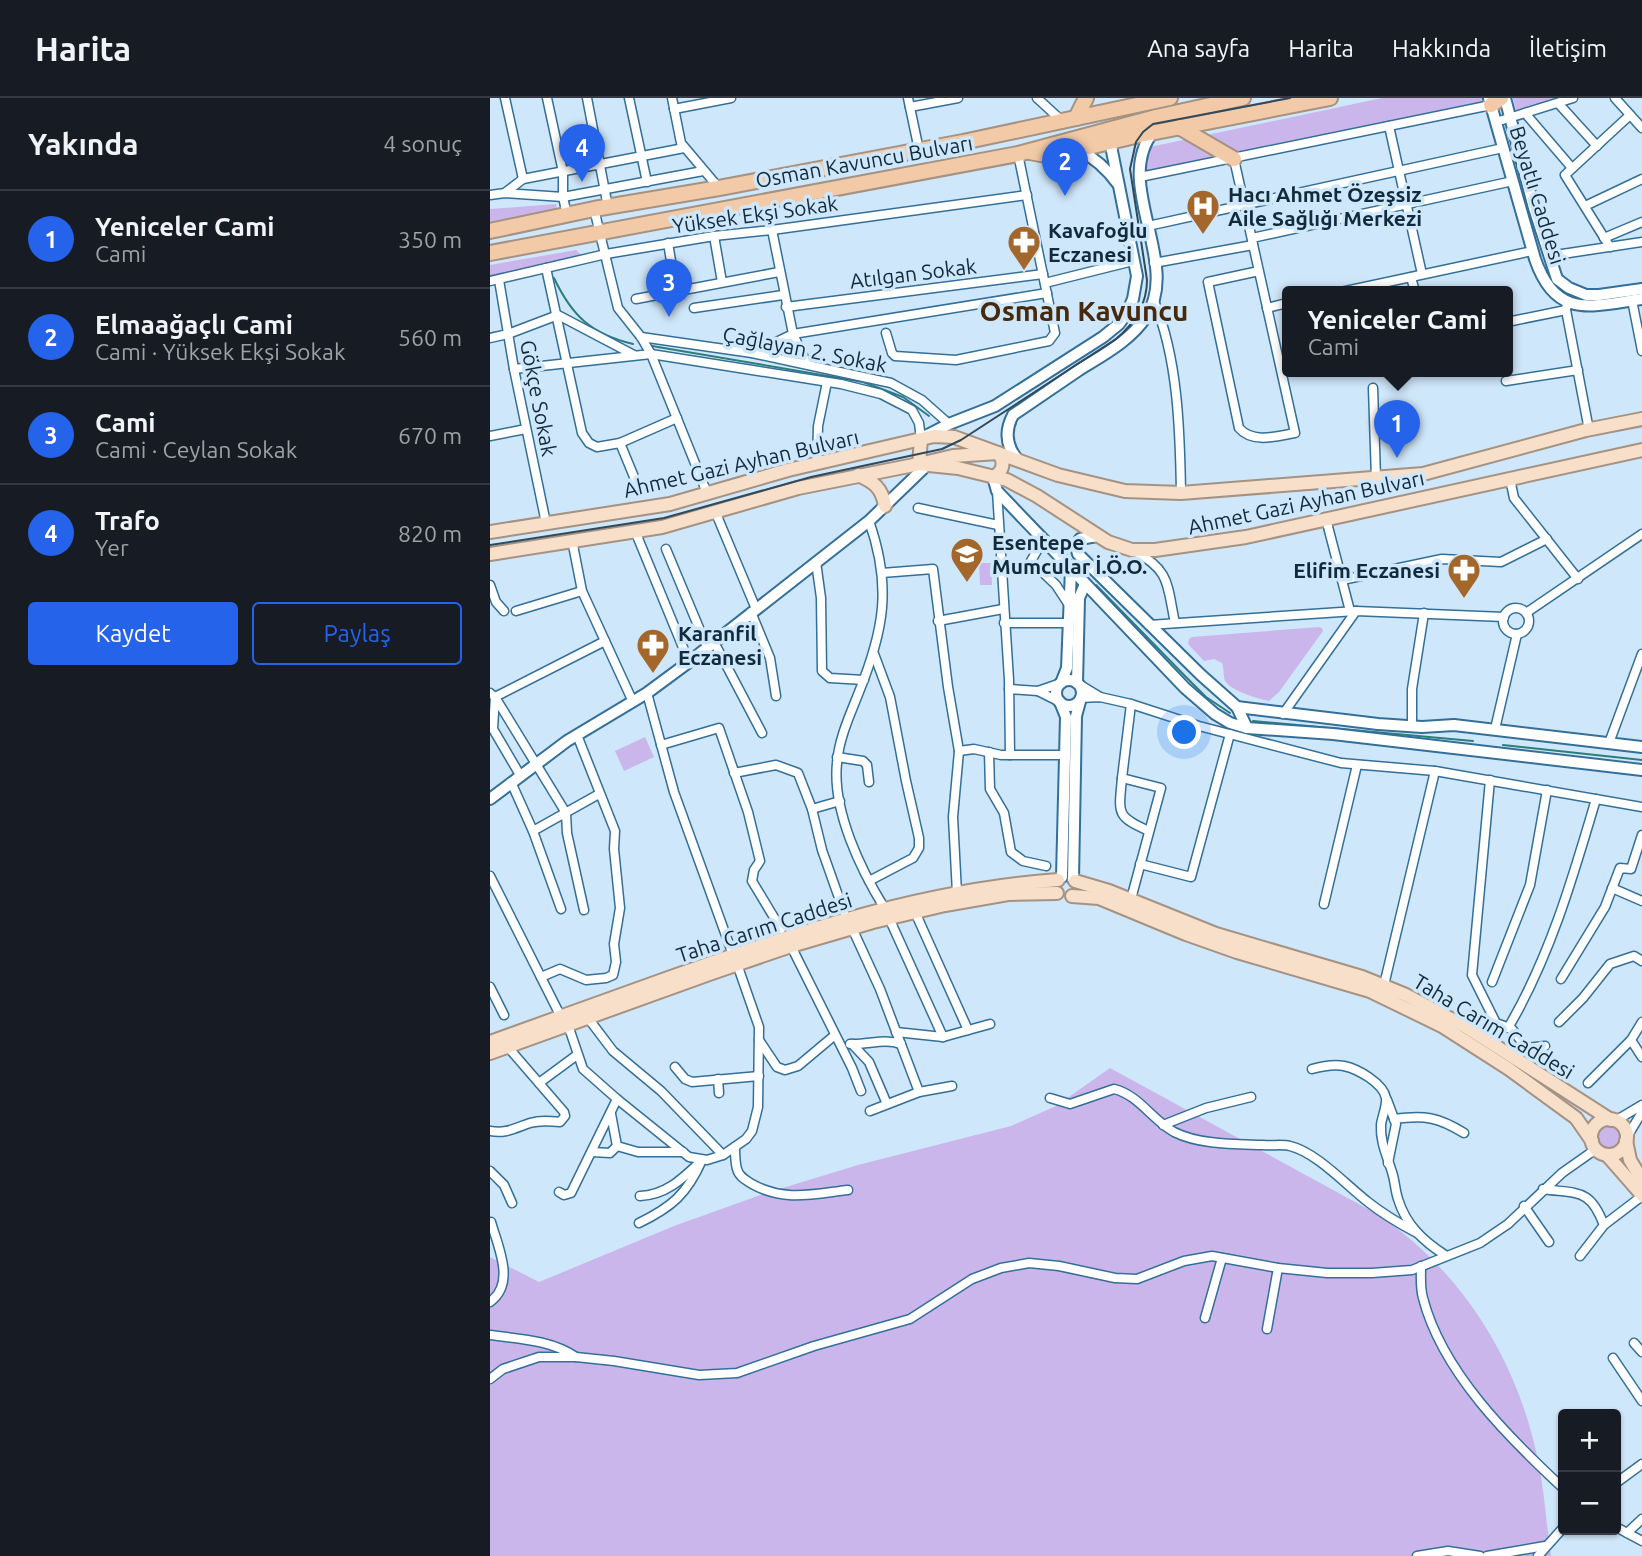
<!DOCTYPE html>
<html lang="tr">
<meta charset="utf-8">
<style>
body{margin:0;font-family:Ubuntu,sans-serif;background:#242831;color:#f1f3f6}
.controls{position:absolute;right:21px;bottom:21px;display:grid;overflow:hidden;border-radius:7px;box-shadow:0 2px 5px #0004}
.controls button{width:63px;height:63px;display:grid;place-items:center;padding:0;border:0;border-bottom:2px solid #363941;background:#171b24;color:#f1f3f6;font:35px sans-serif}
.you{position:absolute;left:695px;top:635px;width:24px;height:24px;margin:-18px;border:5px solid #fff;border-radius:50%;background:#1a73e8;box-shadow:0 0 0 10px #1a73e833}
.badge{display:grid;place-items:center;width:46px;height:46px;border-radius:50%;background:#2563eb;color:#fff;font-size:23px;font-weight:700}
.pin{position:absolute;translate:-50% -58px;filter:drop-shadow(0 2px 4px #0008)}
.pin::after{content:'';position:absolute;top:37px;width:24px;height:21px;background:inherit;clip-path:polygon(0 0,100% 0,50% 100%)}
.popup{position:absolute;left:792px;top:188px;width:231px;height:91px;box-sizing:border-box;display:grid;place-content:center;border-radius:7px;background:#171b24;filter:drop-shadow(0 2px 5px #0005);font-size:23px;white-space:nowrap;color:#9ea1a6}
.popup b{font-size:26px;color:#f1f3f6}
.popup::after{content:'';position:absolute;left:50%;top:100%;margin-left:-14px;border:14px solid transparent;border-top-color:#171b24}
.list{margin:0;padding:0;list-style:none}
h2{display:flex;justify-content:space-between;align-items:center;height:91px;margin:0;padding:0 28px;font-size:30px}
h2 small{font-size:23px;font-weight:400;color:#9ea1a6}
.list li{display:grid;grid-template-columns:46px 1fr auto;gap:21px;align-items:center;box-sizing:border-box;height:98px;padding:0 28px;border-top:2px solid #363941}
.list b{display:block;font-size:26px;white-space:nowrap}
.list p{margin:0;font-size:23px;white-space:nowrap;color:#9ea1a6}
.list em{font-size:23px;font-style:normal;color:#9ea1a6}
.actions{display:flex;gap:14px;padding:21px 28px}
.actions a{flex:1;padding:16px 0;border:2px solid #2563eb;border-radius:7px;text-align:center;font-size:24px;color:#2563eb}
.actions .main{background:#2563eb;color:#fff}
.map{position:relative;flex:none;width:1152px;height:1458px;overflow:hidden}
header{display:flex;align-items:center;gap:42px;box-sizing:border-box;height:98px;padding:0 35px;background:#171b24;border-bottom:2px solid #363941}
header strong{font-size:33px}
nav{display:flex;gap:38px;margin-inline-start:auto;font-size:24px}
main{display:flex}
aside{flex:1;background:#171b24}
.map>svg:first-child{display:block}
</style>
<header>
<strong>Harita</strong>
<nav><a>Ana sayfa</a><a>Harita</a><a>Hakkında</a><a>İletişim</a></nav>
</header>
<main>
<aside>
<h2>Yakında<small>4 sonuç</small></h2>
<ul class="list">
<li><span class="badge">1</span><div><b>Yeniceler Cami</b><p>Cami</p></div><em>350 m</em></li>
<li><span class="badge">2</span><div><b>Elmaağaçlı Cami</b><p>Cami · Yüksek Ekşi Sokak</p></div><em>560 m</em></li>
<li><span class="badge">3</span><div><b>Cami</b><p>Cami · Ceylan Sokak</p></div><em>670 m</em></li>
<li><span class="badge">4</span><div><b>Trafo</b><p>Yer</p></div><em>820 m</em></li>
</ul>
<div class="actions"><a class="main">Kaydet</a><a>Paylaş</a></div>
</aside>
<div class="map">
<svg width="1152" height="1458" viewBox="0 0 1152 1458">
<rect width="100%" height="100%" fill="#cfe7fa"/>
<g fill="#cbb6ec">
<path d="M892,0H996L998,6L655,75V50Z"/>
<path d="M1023,0H1077L1027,16Z"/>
<path d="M66,106L67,112L0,126V111Z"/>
<path d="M86,152L94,160L0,179V167Z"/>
<path d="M489,465H501L502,487H490Z"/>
<path d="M829,529L832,530L833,533L789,594L779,603C769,601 741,593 735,583C733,578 734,570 732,565L724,561L714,563L698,546L699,541L702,539Z"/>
<path d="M155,639L164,659L134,673L125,653Z"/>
<path d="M620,970L887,1116C969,1171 1024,1256 1046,1353C1054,1387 1056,1423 1061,1458H0V1159L49,1184L184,1128L276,1095L368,1067L521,1028L566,1008Z"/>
<circle cx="1119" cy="1039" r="13"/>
</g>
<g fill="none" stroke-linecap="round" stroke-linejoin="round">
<g stroke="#2c7e79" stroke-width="2">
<path d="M64,180C82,218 101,236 143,246"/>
<path d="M162,248L373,284L413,299L439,318"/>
<path d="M522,401L578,458"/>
<path d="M606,487L695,578L716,599L740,615"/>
<path d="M763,623L983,643"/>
<path d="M1013,647L1152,662"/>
</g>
<defs>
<g id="street">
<path d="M15,0L33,81"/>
<path d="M57,0L73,74V99L77,117"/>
<path d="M97,0L118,109"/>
<path d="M139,0L157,84"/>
<path d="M182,0L191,45L229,90"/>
<path d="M418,0L429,52"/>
<path d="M547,0L571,22"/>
<path d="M1125,0L1152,30"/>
<path d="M1068,5L1107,48"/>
<path d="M420,9L468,0"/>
<path d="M184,11L241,0"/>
<path d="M1035,15L1082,70"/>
<path d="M1006,24L1083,0"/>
<path d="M899,28L932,176"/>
<path d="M744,61L805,335C787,338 763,346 749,330L718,184L769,173"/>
<path d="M650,79L1001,7"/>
<path d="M16,94L33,81L194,50"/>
<path d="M0,97L15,95L73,99L213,73"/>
<path d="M1095,108L1152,81"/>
<path d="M104,111L128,210L151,239L161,256L217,395"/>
<path d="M658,128L1013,50"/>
<path d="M282,132L303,236L317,266"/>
<path d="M224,138L232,184"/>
<path d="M762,140L1023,83"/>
<path d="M1114,140L1152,124"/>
<path d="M178,145L186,193"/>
<path d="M1120,149L1075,77L1140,17"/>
<path d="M1059,158L1152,144"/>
<path d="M664,165L763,147"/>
<path d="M56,170L92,335L99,345L107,349L130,345L187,320"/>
<path d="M921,179L925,194"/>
<path d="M9,182L24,271L56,425"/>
<path d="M0,183L116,156L224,138L282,132L537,97"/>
<path d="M555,185L643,163"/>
<path d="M851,194L1042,153"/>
<path d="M146,201L289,174"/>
<path d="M1142,202L1152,253"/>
<path d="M664,203C688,260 690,333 691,395"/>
<path d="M1077,205L1076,212L1099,332"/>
<path d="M296,209L553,176"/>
<path d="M204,210L293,197"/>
<path d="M777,210L797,205"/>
<path d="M1017,224L1076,212"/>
<path d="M396,235L402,255L405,258L466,262L559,243L565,235L528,56"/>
<path d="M151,239L262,255L401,285L432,302L459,326"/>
<path d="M0,240L18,236L68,217L144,257"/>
<path d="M263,255L303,236L557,195"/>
<path d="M24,271L161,256L351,286L391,296L422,312L429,325L431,341"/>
<path d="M1016,283L1088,272"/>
<path d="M883,290L886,380"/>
<path d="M0,338L36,331"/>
<path d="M130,345L149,391"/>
<path d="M327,366L328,328L337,284"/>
<path d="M1020,381L1024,400L1088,481"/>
<path d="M507,393L519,582L520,657"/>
<path d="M428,410L508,427"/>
<path d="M225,413L266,511"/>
<path d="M836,421L860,513"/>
<path d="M379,423C402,488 394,532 369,594C360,617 349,640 347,665C342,713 371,772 395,811"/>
<path d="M145,433L199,564"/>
<path d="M82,442L92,493L143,604"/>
<path d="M553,442L541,463L566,487L579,507"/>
<path d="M176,451L217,549"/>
<path d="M644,453C681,472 677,488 685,525"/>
<path d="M326,464L331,500L332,573L340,580L374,582"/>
<path d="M392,475L443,471L458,589L469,653L463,719L467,795"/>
<path d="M852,482L952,461L1011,464L1057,441"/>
<path d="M0,487L6,504L14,513"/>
<circle cx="1026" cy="523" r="13"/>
<path d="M26,513L92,493"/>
<path d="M261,514L280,560L286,598"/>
<path d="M1036,515L1152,436"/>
<path d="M448,523L513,511"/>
<path d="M514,525H579"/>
<path d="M659,527L866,513"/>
<path d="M224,544L272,635"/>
<path d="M587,585L610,599"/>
<path d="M519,591L548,593L571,585"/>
<path d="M548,593L570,604"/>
<path d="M0,595L5,599L76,715L77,735L94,812"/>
<path d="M157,595L184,694L243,857"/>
<path d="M591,600L610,599L641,606L709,628L851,665L945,673L1152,709"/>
<path d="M793,616L866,513L1014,519"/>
<path d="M922,629V591L934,515"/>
<path d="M1005,631L1027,536"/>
<path d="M1119,645L1152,556"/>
<path d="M171,647L229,630L258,714L270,763L264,772L262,783L291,831"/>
<path d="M469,653L484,651L511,657H575"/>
<path d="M499,654L500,691L514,715L521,754L533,763L556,768"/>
<path d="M347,659L373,663L377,667L379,684"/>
<path d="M244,675L286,667L308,675L322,711L350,703"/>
<path d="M30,677L3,631L5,599L115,543"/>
<path d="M632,680C629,715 625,718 659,733"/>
<path d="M1000,682L982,877L1006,925L1022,931L1036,950L1055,948"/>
<path d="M21,684L43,733L71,811"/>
<path d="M322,711L332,752L354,814"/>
<path d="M43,733L109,696"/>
<path d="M650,766L701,779L740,636"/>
<path d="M0,778L71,919"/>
<path d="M379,783L423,760L429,750V740L416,683L400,599L384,556"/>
<path d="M1122,790L1152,803"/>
<path d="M641,801L671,690L632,680L641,606"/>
<path d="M834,806L867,667"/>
<path d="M425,814L478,932"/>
<path d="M399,820L453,939"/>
<path d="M362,830L390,891L429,994"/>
<path d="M301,848L362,970L371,993"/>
<path d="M51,879L70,871L96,882L116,880L123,877L126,864L124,846L130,810L124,751L125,733L87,637"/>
<path d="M1071,881L1115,809L1130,770L1141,771L1152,737"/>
<path d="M1002,884L1040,787L1057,692"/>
<path d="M894,887L945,673"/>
<path d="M0,889L14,917"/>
<path d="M98,920L123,953L171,993L233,1057"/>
<path d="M1069,924L1093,900L1120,866L1144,858L1152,863"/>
<path d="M78,927L93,971L127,1001L199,1059L217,1062L233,1057L256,1041L262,1033L268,1009L269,929L247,866"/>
<path d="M1018,930C1060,859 1083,779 1106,701"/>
<path d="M406,934L453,939L500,926"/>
<path d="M269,942L287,969L295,972L308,968L345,937"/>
<path d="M1141,942L1152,959"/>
<path d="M360,946C378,947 394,940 411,946"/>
<path d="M362,946L379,964L397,1006"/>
<path d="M185,969L195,981L202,984L269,978"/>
<path d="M822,971C833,968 843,966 854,968C868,971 893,985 896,1000C897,1009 892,1018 891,1027C890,1044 897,1058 902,1074C905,1083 905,1092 908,1101C916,1127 933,1143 955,1157"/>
<path d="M228,981L229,995"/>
<path d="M49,985L87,957"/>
<path d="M1098,985L1141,942L1152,924"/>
<path d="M560,1000L580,1006L624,991C649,997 662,1022 684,1034C710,1047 745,1046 773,1047C782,1048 792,1046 800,1048C826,1054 856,1087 878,1104C893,1116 910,1126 927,1135"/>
<path d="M897,1002L906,1026L898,1065"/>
<path d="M380,1013L429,994L462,988"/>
<path d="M904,1021C935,1017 948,1019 974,1035"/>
<path d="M1125,1023L1152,1007"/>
<path d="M673,1027L716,1010L761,999"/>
<path d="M0,1033C16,1036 25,1030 40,1025C50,1022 60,1023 70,1024L75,1018L74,1014L17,948"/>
<path d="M1137,1039L1152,1014"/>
<path d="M127,1048L148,1054H193"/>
<path d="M245,1049C245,1056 245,1064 247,1071C249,1079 256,1082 262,1086C294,1104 323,1096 358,1092"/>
<path d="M102,1054L120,1055L127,1048L121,1016"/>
<path d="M0,1073L14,1087L22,1105"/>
<path d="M1053,1091C1088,1096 1100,1090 1114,1127"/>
<path d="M69,1094L74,1097L81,1095L127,1001"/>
<path d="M150,1098C176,1097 192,1081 210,1064"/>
<path d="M1034,1108L1059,1144"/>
<path d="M149,1125C182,1109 197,1096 212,1062"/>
<path d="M1090,1158L1114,1127L1152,1098"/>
<path d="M931,1168C931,1178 930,1190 933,1200C952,1274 1019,1340 1073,1390"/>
<path d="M0,1204C26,1185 8,1149 1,1124"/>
<path d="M715,1220L732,1160"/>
<path d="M777,1231L788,1170"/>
<path d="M0,1237C30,1241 61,1242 86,1259"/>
<path d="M1144,1245L1152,1254"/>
<path d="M1123,1260L1152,1303"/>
<path d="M0,1281L13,1271L49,1259H86L124,1263L209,1277L247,1275L324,1248L420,1221L482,1181L511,1170L539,1165L569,1168L625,1180L647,1181L694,1163L722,1158L788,1170L837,1175H882L922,1172L990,1145L1018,1126L1072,1075L1106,1051"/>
<path d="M1126,1385L1152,1366"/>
<path d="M1126,1429L1152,1443"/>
<path d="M1137,1435L1152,1421"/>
<path d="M927,1458L958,1453L990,1458"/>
<path d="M997,1458L1055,1448"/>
<path d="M1048,1458L1073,1430"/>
</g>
<g id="secondary">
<path d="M999,0L1045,161C1066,222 1101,208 1152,201"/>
<path d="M1015,0L1044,110L1067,181L1079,190L1096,197H1109L1152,191"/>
<path d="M589,52C605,60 617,71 628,86"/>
<path d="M436,338L459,326L505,308L613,239L629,226L637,215L643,201L647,178L620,43"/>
<path d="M529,363C516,349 514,334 523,317C545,302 567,287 589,272C613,257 640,243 656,219C692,165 622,86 663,34"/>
<path d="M503,379L507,393L695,590L725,616L740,625L757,630L843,636L1152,672"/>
<path d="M607,438L590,441L586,449L588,456L711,577L747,609L757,630"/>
<circle cx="579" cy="595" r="13"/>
<path d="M571,585L577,570L581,471"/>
<path d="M587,585L589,500L595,486"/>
<path d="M570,604L576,619L572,779"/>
<path d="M747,609L888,626L932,629L964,627L1152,649"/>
<path d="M0,701L77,643L157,595L199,564L379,423L437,367"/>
<path d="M583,781L586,618L591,600"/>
</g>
<g id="primary">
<path d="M431,341L429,366L463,358L508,355C516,364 513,374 503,379"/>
<path d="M368,377C384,384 392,390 395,408"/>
<path d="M0,434L180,406L298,372L444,338L464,339L568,377L635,393L691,395L933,376L1096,332L1152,321"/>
<path d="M0,456L172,429L308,390L429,366L468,370L517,382L547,398L618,444L642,452H665L756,439L1152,352"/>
<path d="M585,783L619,793L726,836L872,879L916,897L976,929L1121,1022"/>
<path d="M582,798L609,800L696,836L747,854L880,893L952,928L1019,971L1086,1020L1102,1043"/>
<path d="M0,944C52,925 104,907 156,888C289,840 425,792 568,782"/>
<path d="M0,955L222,875L301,848L383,824L455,807L518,796L567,795"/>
<circle cx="1119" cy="1039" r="18"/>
<path d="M1136,1043L1140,1062L1152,1082"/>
<path d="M1117,1057L1152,1097"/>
</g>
<g id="highway">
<path d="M1001,7L1011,0"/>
<path d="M586,20L596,0"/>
<path d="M689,29L744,61"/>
<path d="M540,54L561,58L645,38L840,0"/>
<path d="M0,133L104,111L229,90L473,44L680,0"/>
<path d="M0,155L528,56L666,19L753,0"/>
</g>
</defs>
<use href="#street" stroke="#336f99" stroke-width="11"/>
<use href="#secondary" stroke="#336f99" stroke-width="14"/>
<use href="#primary" stroke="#a49282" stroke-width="16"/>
<use href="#highway" stroke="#a49282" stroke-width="18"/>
<use href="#street" stroke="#fff" stroke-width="8"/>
<use href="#secondary" stroke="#fff" stroke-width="10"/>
<use href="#primary" stroke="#f8dfca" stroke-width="12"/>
<use href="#highway" stroke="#f3caa7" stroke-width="14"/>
<path stroke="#30495b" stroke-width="2" d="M0,447L174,420L321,379L452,351L471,342L626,241C644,226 657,207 657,182L640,71L646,44L653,34L663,26L800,0"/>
</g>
<defs>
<symbol id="hospital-pin" viewBox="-11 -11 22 30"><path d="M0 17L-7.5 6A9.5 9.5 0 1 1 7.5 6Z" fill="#a4672b" stroke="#cfe7fa"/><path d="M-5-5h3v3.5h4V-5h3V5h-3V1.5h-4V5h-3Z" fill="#fff"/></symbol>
<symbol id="pharmacy-pin" viewBox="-11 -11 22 30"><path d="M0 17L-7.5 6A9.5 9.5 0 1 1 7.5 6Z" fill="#a4672b" stroke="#cfe7fa"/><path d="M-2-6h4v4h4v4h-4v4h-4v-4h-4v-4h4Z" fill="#fff"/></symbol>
<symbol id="school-pin" viewBox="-11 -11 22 30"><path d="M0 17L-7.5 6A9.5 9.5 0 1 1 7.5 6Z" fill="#a4672b" stroke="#cfe7fa"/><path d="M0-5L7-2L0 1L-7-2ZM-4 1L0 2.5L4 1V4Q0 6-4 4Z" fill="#fff"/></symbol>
</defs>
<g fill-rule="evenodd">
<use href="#hospital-pin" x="694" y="89" width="38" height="52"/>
<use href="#pharmacy-pin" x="515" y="125" width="38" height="52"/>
<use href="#school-pin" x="458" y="437" width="38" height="52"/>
<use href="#pharmacy-pin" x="955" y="453" width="38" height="52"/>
<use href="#pharmacy-pin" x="144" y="528" width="38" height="52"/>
</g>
<g text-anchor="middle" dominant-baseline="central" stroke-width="7" stroke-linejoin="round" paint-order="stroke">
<g font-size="21" fill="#112a3c" stroke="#cfe7fa">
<text transform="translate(374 63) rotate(-10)">Osman Kavuncu Bulvarı</text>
<text transform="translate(1048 97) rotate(73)">Beyatlı Caddesi</text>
<text transform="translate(265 116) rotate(-8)">Yüksek Ekşi Sokak</text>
<text transform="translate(423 175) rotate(-7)">Atılgan Sokak</text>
<text transform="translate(315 251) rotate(11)">Çağlayan 2. Sokak</text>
<text transform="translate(49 300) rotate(79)">Gökçe Sokak</text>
<text transform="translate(251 365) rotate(-13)">Ahmet Gazi Ayhan Bulvarı</text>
<text transform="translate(816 404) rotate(-12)">Ahmet Gazi Ayhan Bulvarı</text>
<text transform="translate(274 829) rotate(-18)">Taha Carım Caddesi</text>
<text transform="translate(1004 928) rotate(31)">Taha Carım Caddesi</text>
</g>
<g font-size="21" font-weight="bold" fill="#112a3c" stroke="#cfe7fa" text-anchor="start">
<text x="738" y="96">Hacı Ahmet Özeşsiz<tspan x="738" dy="24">Aile Sağlığı Merkezi</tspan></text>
<text x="558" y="132">Kavafoğlu<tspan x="558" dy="24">Eczanesi</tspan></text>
<text x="502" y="444">Esentepe<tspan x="502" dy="24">Mumcular İ.Ö.O.</tspan></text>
<text x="950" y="472" text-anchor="end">Elifim Eczanesi</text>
<text x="188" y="535">Karanfil<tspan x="188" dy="24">Eczanesi</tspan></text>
</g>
<g font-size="28" font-weight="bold" fill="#472a0d" stroke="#cfe7fa">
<text x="594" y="212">Osman Kavuncu</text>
</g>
</g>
</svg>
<div class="controls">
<button>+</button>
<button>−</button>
</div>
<div class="you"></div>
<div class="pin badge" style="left:907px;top:360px">1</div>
<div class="popup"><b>Yeniceler Cami</b>Cami</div>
<div class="pin badge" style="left:575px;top:98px">2</div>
<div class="pin badge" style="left:179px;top:219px">3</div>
<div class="pin badge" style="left:92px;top:84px">4</div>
</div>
</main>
